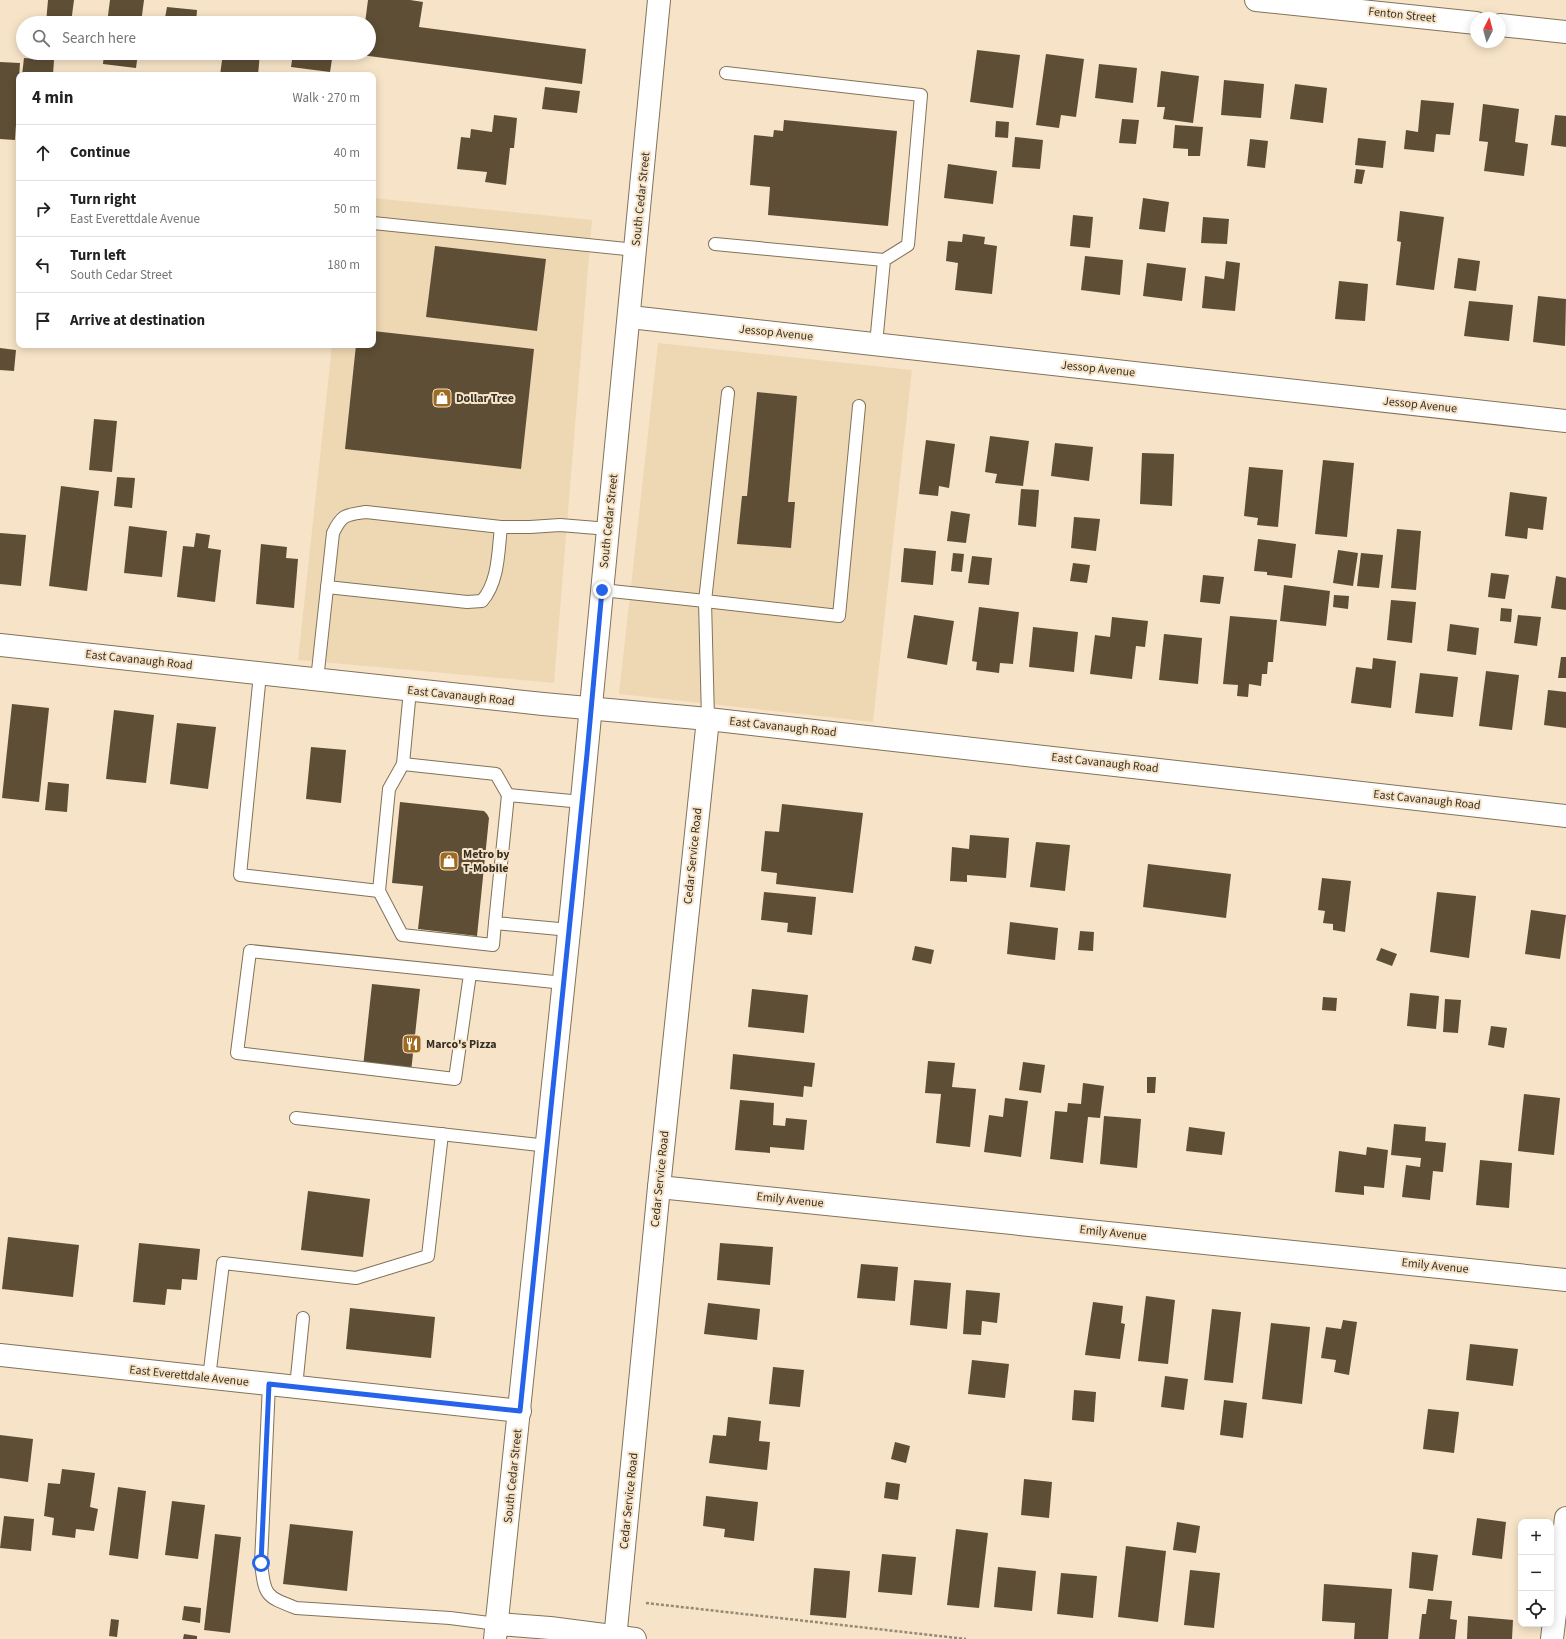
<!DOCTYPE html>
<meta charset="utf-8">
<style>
body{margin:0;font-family:"Source Sans 3",sans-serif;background:#f2f2f2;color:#222}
.controls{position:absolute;right:12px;bottom:12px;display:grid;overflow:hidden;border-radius:8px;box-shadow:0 2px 10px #0003}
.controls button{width:36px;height:36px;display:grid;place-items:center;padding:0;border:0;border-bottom:1px solid #e0e0e0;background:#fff;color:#222;font:20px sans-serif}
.compass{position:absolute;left:1470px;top:12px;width:36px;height:36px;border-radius:50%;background:#fff;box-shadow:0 2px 10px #0003;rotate:6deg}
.stop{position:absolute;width:12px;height:12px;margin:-9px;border:3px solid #2563eb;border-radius:50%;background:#fff}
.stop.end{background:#2563eb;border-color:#fff;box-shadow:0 1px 4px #0008}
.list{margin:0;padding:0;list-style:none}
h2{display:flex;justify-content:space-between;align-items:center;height:52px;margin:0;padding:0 16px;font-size:17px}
h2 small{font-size:13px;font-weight:400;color:#767676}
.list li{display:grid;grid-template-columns:26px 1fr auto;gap:12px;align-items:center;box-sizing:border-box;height:56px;padding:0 16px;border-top:1px solid #e0e0e0}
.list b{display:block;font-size:15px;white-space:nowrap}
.list p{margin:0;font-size:13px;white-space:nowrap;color:#767676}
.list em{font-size:13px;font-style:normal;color:#767676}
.icon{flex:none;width:22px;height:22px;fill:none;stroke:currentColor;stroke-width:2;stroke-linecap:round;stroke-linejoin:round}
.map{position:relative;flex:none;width:1566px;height:1639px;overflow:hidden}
.search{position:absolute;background:#fff;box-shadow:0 2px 10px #0003;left:16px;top:16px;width:360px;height:44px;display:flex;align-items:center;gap:10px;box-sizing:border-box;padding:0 14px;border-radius:22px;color:#767676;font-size:15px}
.panel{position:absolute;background:#fff;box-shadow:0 2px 10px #0003;left:16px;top:72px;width:360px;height:276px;border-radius:8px}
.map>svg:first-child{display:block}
</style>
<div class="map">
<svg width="1566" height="1639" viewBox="0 0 1566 1639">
<rect width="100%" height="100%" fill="#f7e4c8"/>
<g fill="#eed8b4">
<path d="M373,198L592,220L554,683L298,660L332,345H373Z"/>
<path d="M658,343L912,370L873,722L619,694Z"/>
</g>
<g fill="#5d4e35">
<path d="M48,0H74L71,23H46Z"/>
<path d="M110,0H144L141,23H107Z"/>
<path d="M368,0H410L423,2L419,27L586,49L582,84L361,55V53H369V23H365Z"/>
<path d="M167,7L197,10L196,23H164Z"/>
<path d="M977,50L1020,55L1013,108L970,102Z"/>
<path d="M104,53H138L136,68L103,64Z"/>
<path d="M223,53H260L258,75H220Z"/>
<path d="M293,53H333L330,72L291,67Z"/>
<path d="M1046,54L1084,59L1076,117L1061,115L1059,128L1036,125Z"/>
<path d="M24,58L54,60L53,75H22Z"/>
<path d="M0,62L20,63L15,140L0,139Z"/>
<path d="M1099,64L1137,68L1133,103L1095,98Z"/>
<path d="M1161,71L1199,76L1193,123L1163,119L1165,107H1157Z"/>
<path d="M1224,80L1264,84L1261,118L1221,115Z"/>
<path d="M1295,84L1327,88L1323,123L1290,119Z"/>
<path d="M545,87L580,91L577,113L542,109Z"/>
<path d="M1421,100L1454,103L1450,135L1436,134L1434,152L1404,149L1406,130L1418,132Z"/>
<path d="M1483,104L1519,109L1515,142L1528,144L1524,176L1484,171L1488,142L1479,141Z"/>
<path d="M494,115L517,118L514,148H510L506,185L485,182L487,172L457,169L461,137L470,138L471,129L492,132Z"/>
<path d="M1555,115L1566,116V147L1551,145Z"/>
<path d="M1122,119L1139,120L1136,144L1119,143Z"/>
<path d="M784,120L897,131L888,226L768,215L770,187L750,185L754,135L773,137L774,130L783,131Z"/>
<path d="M996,121L1009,122L1008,138L995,137Z"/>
<path d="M1175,125L1203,127L1200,156H1188V149L1173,148Z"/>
<path d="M1015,137L1043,140L1040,169L1012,167Z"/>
<path d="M1358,138L1386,141L1383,168L1355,165Z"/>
<path d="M1250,139L1268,141L1265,168L1247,166Z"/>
<path d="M948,164L997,171L993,204L944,198Z"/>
<path d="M1356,169L1365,170L1362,184L1354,183Z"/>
<path d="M1143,198L1169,202L1165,232L1139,229Z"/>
<path d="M1400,211L1444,217L1434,290L1396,285L1401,242L1397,241Z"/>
<path d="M1073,215L1093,217L1090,248L1070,246Z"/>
<path d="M1203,217L1229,219L1227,244L1201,243Z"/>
<path d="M963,234L985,237L984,244L997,246L992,294L955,290L958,263L946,261L948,241L962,242Z"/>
<path d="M435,246L546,259L537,331L426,317Z"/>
<path d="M1085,256L1123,260L1120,295L1081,290Z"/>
<path d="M1458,258L1480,261L1476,291L1454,288Z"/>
<path d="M1226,261L1240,263L1235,311L1202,308L1205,276L1224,279Z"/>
<path d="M1147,263L1186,268L1182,301L1143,296Z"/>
<path d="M1339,281L1368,284L1365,321L1335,319Z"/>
<path d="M1538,296L1566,299L1565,346L1533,342Z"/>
<path d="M1469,301L1513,305L1509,341L1464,336Z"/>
<path d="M373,331L534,349L521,469L345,449L356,345H373Z"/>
<path d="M0,348L16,350L14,371L0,370Z"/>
<path d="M757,392L797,396L788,502H795L791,548L737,544L742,496H747Z"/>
<path d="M94,419L117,421L112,472L89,470Z"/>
<path d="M990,436L1029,441L1023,486L995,483L997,474L985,472Z"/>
<path d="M926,440L955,444L949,488L939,486L938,496L919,494Z"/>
<path d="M1055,443L1093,447L1089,481L1051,476Z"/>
<path d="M1142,453L1174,454L1172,506L1140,504Z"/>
<path d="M1323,460L1354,463L1347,537L1315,534Z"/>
<path d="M1249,467L1283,470L1278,527L1257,525L1258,518L1244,516Z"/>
<path d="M117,477L135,478L132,508L114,506Z"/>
<path d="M61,486L99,491L87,591L49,586Z"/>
<path d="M1021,489L1039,490L1036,527L1018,525Z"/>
<path d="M1510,492L1547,497L1543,530L1528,528L1527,539L1505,536Z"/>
<path d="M951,511L970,514L966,543L947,541Z"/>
<path d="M1074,517L1100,519L1096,551L1071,548Z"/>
<path d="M129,526L167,531L162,577L124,573Z"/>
<path d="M1397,529L1421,531L1416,590L1391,588Z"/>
<path d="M0,533L26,535L21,586L0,584Z"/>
<path d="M196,533L210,535L208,548L221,550L215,602L177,597L183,546L194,547Z"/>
<path d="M1258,539L1296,544L1292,578L1267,575V572L1254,571Z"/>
<path d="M261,544L287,547L286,558L298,559L294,608L256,604Z"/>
<path d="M904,548L936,551L933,585L901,582Z"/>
<path d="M1338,550L1358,553L1353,586L1333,583Z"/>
<path d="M953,553L964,554L962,572L951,571Z"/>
<path d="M1361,553L1383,555L1379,588L1357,586Z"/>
<path d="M972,556L992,558L989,585L968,583Z"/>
<path d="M1073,563L1090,565L1087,583L1070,581Z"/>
<path d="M1491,573L1509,575L1505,599L1488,597Z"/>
<path d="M1203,575L1224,577L1220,604L1200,602Z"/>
<path d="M1556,576L1566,578V610L1551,608Z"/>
<path d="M1284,585L1330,591L1326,626L1280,621Z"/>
<path d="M1334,595L1349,596L1348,609L1333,607Z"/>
<path d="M1391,600L1416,602L1412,643L1387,640Z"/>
<path d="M979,607L1019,612L1013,664L1000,663L999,673L976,670L977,662L972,661Z"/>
<path d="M1501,608L1512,609L1511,622L1500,621Z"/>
<path d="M914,615L954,621L947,665L907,658Z"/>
<path d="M1518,615L1541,617L1537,646L1514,643Z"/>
<path d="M1230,616L1277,620L1273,662H1268L1267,674H1262L1261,686L1249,684L1248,697L1237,696L1238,685L1223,684Z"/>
<path d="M1112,617L1148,621L1145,647L1136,646L1132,679L1090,674L1095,635L1110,637Z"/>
<path d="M1450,624L1479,628L1476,655L1447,651Z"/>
<path d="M1033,627L1078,632L1074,672L1029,667Z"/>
<path d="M1164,634L1202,638L1198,684L1159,680Z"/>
<path d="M1561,657H1566V678H1558Z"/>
<path d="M1373,658L1396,661L1391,708L1351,703L1356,667L1372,669Z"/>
<path d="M1486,671L1519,675L1512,730L1479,726Z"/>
<path d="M1420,673L1458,677L1453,717L1415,713Z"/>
<path d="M1548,690L1566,692V728L1544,725Z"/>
<path d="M12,704L49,708L39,802L2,798Z"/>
<path d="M114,710L154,715L146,783L106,779Z"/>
<path d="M177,723L216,727L208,789L170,784Z"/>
<path d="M311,747L346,750L341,803L306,799Z"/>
<path d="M48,782L69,784L67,812L45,810Z"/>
<path d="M400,802L484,811L487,814L489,818L477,936L418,929L423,886L392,883Z"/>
<path d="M782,804L863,813L853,893L776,884L777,873L761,871L765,831L779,832Z"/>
<path d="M970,835L1009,838L1006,878L967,875V882L950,881L952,847L969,849Z"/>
<path d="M1036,842L1070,845L1065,891L1030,887Z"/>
<path d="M1148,864L1231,874L1226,918L1143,907Z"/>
<path d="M1322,878L1351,881L1345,932L1333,930V924L1323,923L1325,911L1318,910Z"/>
<path d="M764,892L816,897L812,935L787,932L788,923L761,920Z"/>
<path d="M1437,892L1476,896L1469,958L1430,952Z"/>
<path d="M1531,910L1566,915L1560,959L1525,954Z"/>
<path d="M1010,922L1058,928L1055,960L1007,954Z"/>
<path d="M1080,931L1094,932L1093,951L1078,950Z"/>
<path d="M915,946L934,950L931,964L912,960Z"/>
<path d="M1381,948L1397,954L1392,966L1376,960Z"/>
<path d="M372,984L420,989L411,1072L363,1067Z"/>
<path d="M752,989L808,995L804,1033L748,1027Z"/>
<path d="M1410,993L1439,996L1436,1029L1407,1026Z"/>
<path d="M1323,997L1337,998L1336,1011L1322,1010Z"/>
<path d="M1445,999L1461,1000L1458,1033L1443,1032Z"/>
<path d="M1491,1026L1507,1028L1504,1048L1488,1045Z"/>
<path d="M733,1054L815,1063L812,1087L804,1086L803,1097L730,1089Z"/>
<path d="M928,1061L955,1063L952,1087L976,1089L970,1147L936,1143L941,1094L925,1093Z"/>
<path d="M1023,1062L1045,1065L1041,1093L1019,1090Z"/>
<path d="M1147,1077H1156L1155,1093H1147Z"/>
<path d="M1083,1083L1104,1086L1100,1118L1088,1117L1083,1163L1050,1159L1055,1111L1067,1112L1068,1103L1081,1104Z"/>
<path d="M1524,1094L1560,1098L1554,1155L1518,1151Z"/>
<path d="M1005,1098L1028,1101L1021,1157L984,1152L989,1115L1003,1117Z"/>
<path d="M740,1100L774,1103L773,1125L785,1126L786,1118L807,1120L804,1150L770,1147V1153L735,1150Z"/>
<path d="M1104,1116L1141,1119L1137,1168L1100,1164Z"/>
<path d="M1394,1124L1426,1127L1425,1141L1446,1143L1443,1172L1433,1171L1430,1200L1402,1197L1406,1165L1420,1167L1421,1158L1391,1155Z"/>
<path d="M1189,1127L1225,1132L1222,1155L1186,1151Z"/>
<path d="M1367,1147L1388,1150L1384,1188L1364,1186V1195L1335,1192L1339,1151L1366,1155Z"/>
<path d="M1480,1160L1512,1163L1509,1208L1476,1205Z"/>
<path d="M308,1191L370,1199L363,1257L301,1250Z"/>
<path d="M8,1237L79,1245L73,1297L2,1289Z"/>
<path d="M139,1243L200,1249L197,1280L182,1279L181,1290L167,1289L165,1305L133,1302Z"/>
<path d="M720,1243L773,1247L770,1285L717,1280Z"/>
<path d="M861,1264L898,1267L895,1301L857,1298Z"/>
<path d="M914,1280L951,1283L947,1329L910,1325Z"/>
<path d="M966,1290L1000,1293L997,1323L982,1321L981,1335L963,1334Z"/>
<path d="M1146,1296L1175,1300L1168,1364L1138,1361Z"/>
<path d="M1093,1302L1123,1306L1121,1323L1125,1324L1120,1359L1085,1355Z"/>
<path d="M708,1303L760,1309L757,1340L704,1334Z"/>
<path d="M350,1308L435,1317L431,1358L346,1349Z"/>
<path d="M1212,1309L1241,1312L1233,1383L1204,1380Z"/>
<path d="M1343,1320L1357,1322L1349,1375L1334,1372L1336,1360L1321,1358L1326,1327L1341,1329Z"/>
<path d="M1271,1323L1310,1327L1302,1404L1262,1399Z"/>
<path d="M1470,1344L1518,1349L1513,1386L1466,1380Z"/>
<path d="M972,1360L1009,1364L1005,1398L968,1394Z"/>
<path d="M773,1367L804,1370L800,1407L769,1404Z"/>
<path d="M1165,1376L1188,1379L1184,1410L1161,1407Z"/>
<path d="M1074,1390L1096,1392L1094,1422L1072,1420Z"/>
<path d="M1224,1400L1247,1403L1243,1438L1220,1435Z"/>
<path d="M1428,1409L1459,1412L1454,1453L1423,1449Z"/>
<path d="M728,1417L761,1421L759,1441L770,1442L767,1470L709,1463L713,1435L726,1436Z"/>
<path d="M0,1435L33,1439L28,1482L0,1478Z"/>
<path d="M895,1442L910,1446L906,1463L891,1459Z"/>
<path d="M62,1469L95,1473L90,1507L98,1509L94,1531L76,1529L75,1538L52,1535L54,1518L44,1516L48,1483L60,1484Z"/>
<path d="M1024,1479L1052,1482L1049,1518L1021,1515Z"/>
<path d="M886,1482L900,1484L898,1500L884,1498Z"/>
<path d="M118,1487L146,1491L138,1559L109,1555Z"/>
<path d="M706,1496L758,1502L754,1541L724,1537L725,1529L703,1526Z"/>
<path d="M172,1501L205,1505L198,1559L165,1555Z"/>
<path d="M4,1516L34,1519L31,1551L0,1548Z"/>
<path d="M1477,1518L1506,1522L1502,1559L1472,1555Z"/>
<path d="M1177,1522L1200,1526L1196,1553L1173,1550Z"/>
<path d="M290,1524L353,1531L347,1591L283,1584Z"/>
<path d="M956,1529L988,1533L979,1608L947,1605Z"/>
<path d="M215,1534L241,1537L230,1633L204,1630Z"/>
<path d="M1126,1546L1166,1551L1158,1622L1118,1617Z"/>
<path d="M1412,1552L1438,1555L1433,1591L1409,1588Z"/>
<path d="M882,1554L916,1557L912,1595L878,1592Z"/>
<path d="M998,1567L1036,1571L1032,1611L994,1607Z"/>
<path d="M814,1568L850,1571L846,1618L810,1615Z"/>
<path d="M1190,1570L1220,1573L1214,1628L1184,1625Z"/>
<path d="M1061,1573L1097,1576L1093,1618L1057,1614Z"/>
<path d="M1324,1584L1392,1589L1388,1639H1354L1355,1623L1322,1621Z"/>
<path d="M1428,1599L1452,1601L1450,1619L1457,1620L1455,1639H1419L1422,1614H1426Z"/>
<path d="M184,1606L201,1608L200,1623L182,1620Z"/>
<path d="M1468,1616L1513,1620L1512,1639H1467Z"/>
<path d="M111,1619L119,1620L117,1637L109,1636Z"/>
<path d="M184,1634L197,1636V1639H183Z"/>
</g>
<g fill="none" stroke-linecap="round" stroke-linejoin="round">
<defs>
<g id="service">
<path d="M726,73L921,95L908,245L884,260L876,344"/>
<path d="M373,223L636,250"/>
<path d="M715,244L884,260"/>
<path d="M728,393L705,601L839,616L859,406"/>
<path d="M327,587L467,602L482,601C499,581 498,552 501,527"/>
<path d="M602,590L705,601L708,719"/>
<path d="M260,674L240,875L379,891L389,789L403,764L410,690"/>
<path d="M317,680L333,533C342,514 346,515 366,512L501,527H530L560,525L609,529"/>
<path d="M403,764L496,774L508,795"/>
<path d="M379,891L402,935L493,945L495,923"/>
<path d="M570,930L495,923L508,795L582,802"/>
<path d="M470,974L455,1079L237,1053L250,951L564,983"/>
<path d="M296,1118L548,1146"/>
<path d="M209,1378L223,1263L356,1278L428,1256L442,1134"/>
<path d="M269,1384L261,1563C265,1596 265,1596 296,1608L450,1618L497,1624"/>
<path d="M296,1387L303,1318"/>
</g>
<g id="minor">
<path d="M1256,0L1476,23"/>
<path d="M1500,25L1566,32"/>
<path d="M630,317L1566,421"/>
<path d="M659,1187L1566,1280"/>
<path d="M0,1355L520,1411"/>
<path d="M497,1624L550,1628L635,1639"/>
<path d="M615,1639L659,1187L708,719"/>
<path d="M1552,1639L1566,1518"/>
</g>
<path id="tertiary" d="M0,645L543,704L708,719L1566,816"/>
<path id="primary" d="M495,1639C554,1093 609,547 659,0"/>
</defs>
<use href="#service" stroke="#827259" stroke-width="14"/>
<use href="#minor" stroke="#827259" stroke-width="24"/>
<use href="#tertiary" stroke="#827259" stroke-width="24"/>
<use href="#primary" stroke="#827259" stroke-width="24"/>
<path stroke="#968976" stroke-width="2.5" stroke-dasharray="3 2" stroke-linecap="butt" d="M646,1603L966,1639"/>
<use href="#service" stroke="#fff" stroke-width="12"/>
<use href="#minor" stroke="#fff" stroke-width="22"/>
<use href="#tertiary" stroke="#fff" stroke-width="22"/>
<use href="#primary" stroke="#fff" stroke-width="22"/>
</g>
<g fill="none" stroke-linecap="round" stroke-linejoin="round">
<path stroke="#2563eb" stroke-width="5" d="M261,1563L269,1384L520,1411L587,754L602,590"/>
</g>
<defs>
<symbol id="shop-square" viewBox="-11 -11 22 22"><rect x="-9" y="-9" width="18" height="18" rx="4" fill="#9e6b21" stroke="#f7e4c8"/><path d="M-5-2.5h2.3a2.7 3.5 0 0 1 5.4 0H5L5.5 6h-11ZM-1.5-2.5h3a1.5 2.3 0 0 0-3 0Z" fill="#fff"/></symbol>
<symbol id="restaurant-square" viewBox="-11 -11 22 22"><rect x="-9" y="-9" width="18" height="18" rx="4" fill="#9e6b21" stroke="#f7e4c8"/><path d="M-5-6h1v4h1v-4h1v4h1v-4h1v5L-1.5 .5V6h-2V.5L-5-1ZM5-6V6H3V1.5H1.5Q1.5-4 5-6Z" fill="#fff"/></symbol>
</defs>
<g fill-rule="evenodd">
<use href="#shop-square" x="431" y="387" width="22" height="22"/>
<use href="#shop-square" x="438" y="850" width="22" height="22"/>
<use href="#restaurant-square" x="401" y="1033" width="22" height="22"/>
</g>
<g text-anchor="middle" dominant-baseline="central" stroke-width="4" stroke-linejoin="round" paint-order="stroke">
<g font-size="12" fill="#362f24" stroke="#f7e4c8">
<text transform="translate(1402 15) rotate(6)">Fenton Street</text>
<text transform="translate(641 199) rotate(-84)">South Cedar Street</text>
<text transform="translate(776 333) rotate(6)">Jessop Avenue</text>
<text transform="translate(1098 369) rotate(6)">Jessop Avenue</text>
<text transform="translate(1420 405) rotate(6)">Jessop Avenue</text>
<text transform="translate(609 521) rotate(-84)">South Cedar Street</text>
<text transform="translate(139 660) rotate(6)">East Cavanaugh Road</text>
<text transform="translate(461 696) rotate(6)">East Cavanaugh Road</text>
<text transform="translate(783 727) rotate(6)">East Cavanaugh Road</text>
<text transform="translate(1105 763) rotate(6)">East Cavanaugh Road</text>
<text transform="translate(1427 800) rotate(6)">East Cavanaugh Road</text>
<text transform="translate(693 856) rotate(-84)">Cedar Service Road</text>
<text transform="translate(660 1179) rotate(-84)">Cedar Service Road</text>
<text transform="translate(790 1200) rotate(6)">Emily Avenue</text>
<text transform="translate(1113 1233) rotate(6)">Emily Avenue</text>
<text transform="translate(1435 1266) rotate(6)">Emily Avenue</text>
<text transform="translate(189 1376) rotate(6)">East Everettdale Avenue</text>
<text transform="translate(513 1476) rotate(-84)">South Cedar Street</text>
<text transform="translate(629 1501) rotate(-84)">Cedar Service Road</text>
</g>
<g font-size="12" font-weight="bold" fill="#362f24" stroke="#f7e4c8" text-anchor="start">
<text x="456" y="398">Dollar Tree</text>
<text x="463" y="854">Metro by<tspan x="463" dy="14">T-Mobile</tspan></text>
<text x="426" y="1044">Marco's Pizza</text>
</g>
</g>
</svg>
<div class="controls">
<button>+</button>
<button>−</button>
<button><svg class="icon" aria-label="locate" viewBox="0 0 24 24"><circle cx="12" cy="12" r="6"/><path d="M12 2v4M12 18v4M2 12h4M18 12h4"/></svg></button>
</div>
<svg class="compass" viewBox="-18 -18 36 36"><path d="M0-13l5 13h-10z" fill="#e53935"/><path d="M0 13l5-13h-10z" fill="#767676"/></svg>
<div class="stop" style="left:261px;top:1563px"></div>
<div class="stop end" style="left:602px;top:590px"></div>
<div class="search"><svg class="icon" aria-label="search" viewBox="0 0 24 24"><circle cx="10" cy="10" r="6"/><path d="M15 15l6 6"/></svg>Search here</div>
<section class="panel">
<h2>4 min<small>Walk · 270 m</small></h2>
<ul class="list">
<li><svg class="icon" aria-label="ahead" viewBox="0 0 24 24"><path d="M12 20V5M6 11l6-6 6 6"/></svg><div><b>Continue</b></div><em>40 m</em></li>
<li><svg class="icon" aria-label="right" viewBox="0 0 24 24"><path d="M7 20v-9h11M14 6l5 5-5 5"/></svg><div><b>Turn right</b><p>East Everettdale Avenue</p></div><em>50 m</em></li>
<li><svg class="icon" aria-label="left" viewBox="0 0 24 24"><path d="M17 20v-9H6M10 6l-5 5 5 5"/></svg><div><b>Turn left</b><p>South Cedar Street</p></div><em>180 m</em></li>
<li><svg class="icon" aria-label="arrive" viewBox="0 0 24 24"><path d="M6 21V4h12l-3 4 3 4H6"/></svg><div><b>Arrive at destination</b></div></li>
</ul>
</section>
</div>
